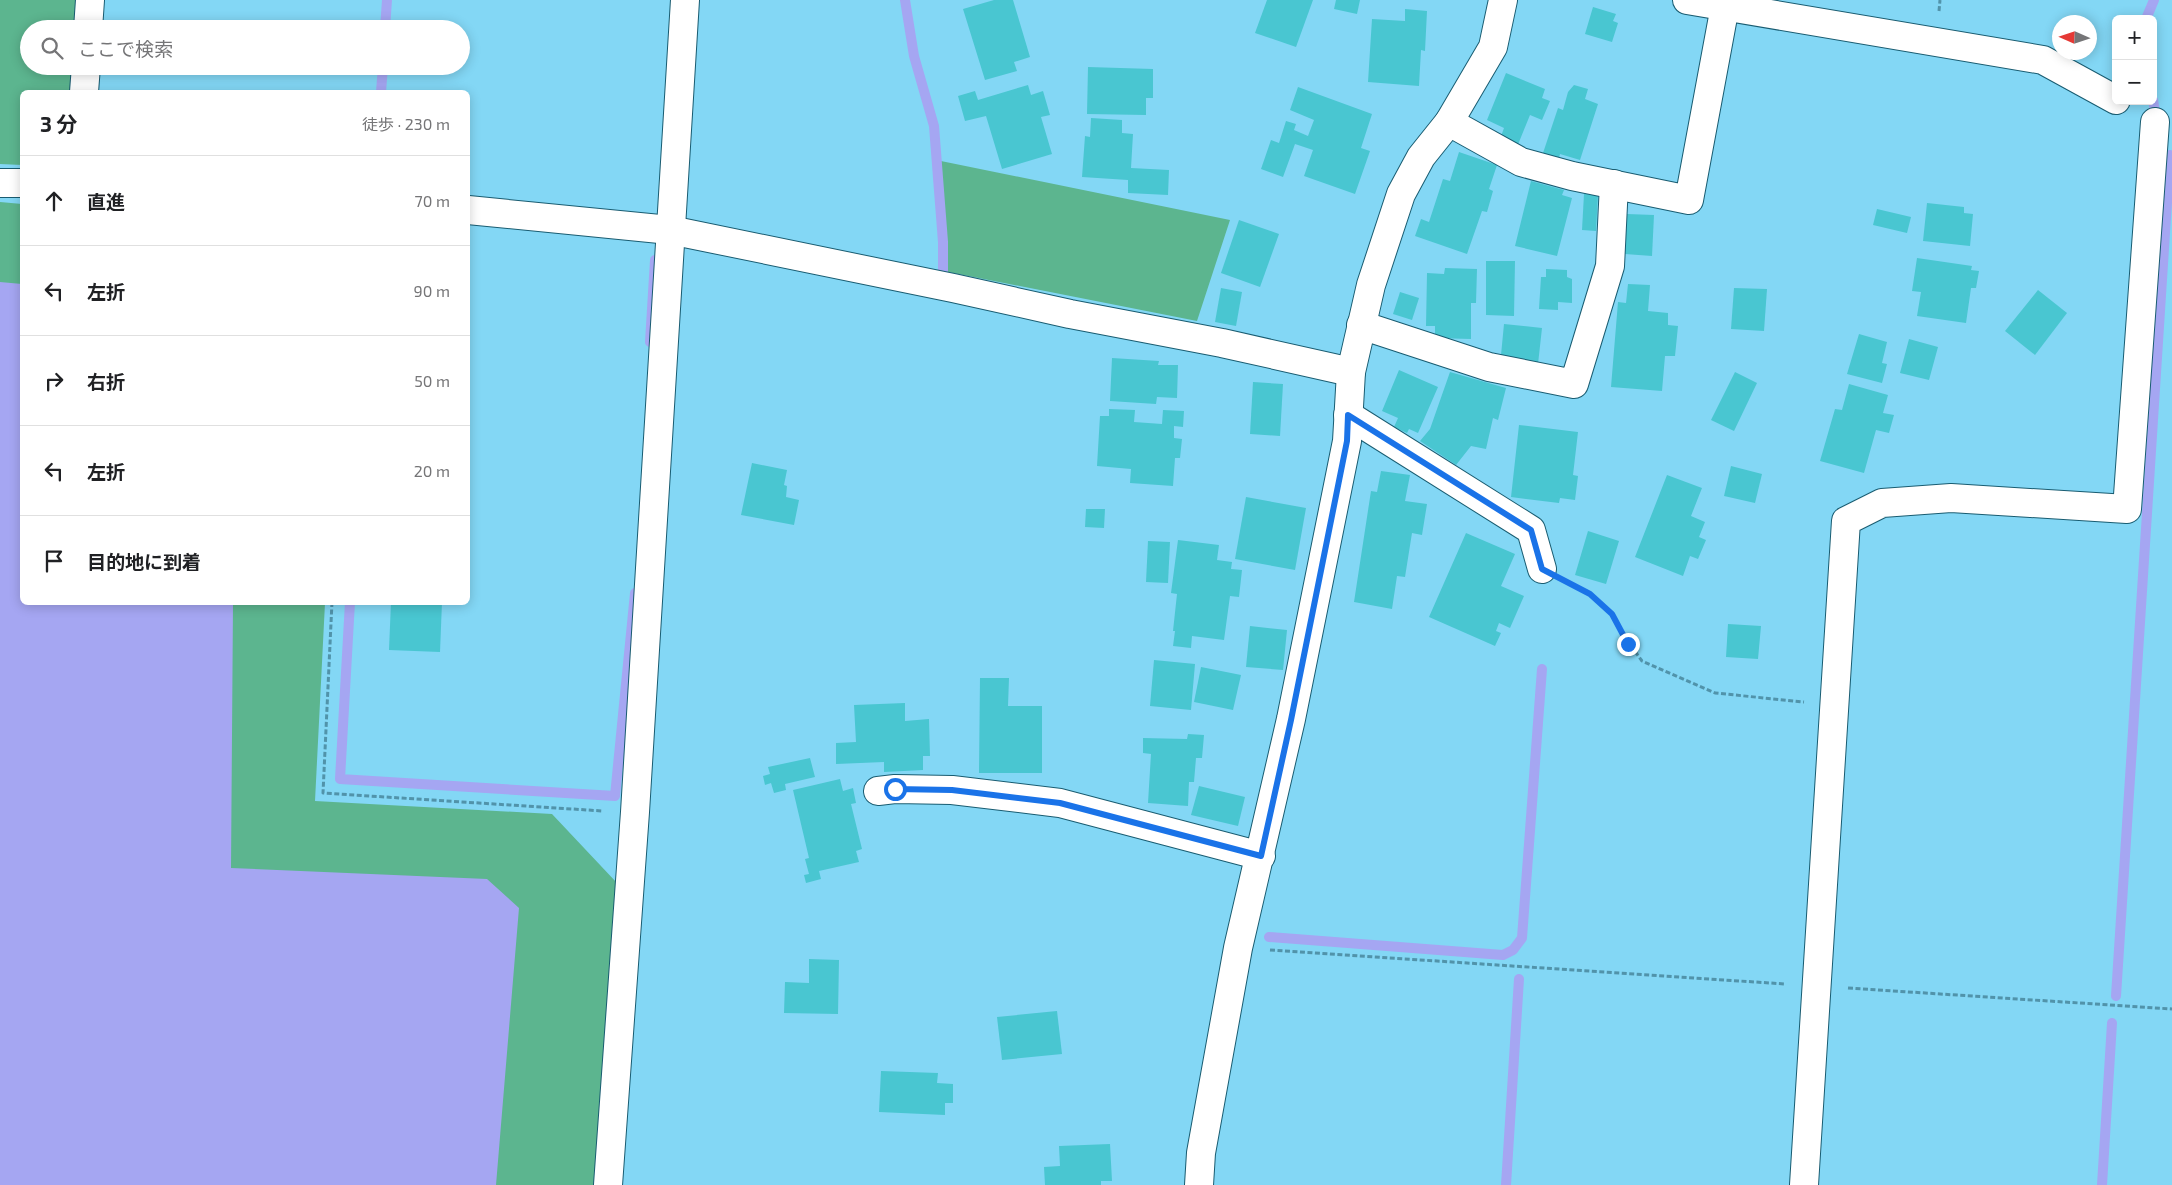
<!DOCTYPE html>
<html lang="ja">
<meta charset="utf-8">
<style>
body{margin:0;font-family:"Exo 2","Noto Sans JP",sans-serif;background:#f6f6f6;color:#202124}
.controls{position:absolute;right:15px;top:15px;display:grid;overflow:hidden;border-radius:8px;box-shadow:0 2px 12px #0003}
.controls button{width:45px;height:45px;display:grid;place-items:center;padding:0;border:0;border-bottom:1px solid #e0e0e0;background:#fff;color:#202124;font:25px sans-serif}
.compass{position:absolute;left:2052px;top:15px;width:45px;height:45px;border-radius:50%;background:#fff;box-shadow:0 2px 12px #0003;rotate:273deg}
.stop{position:absolute;width:15px;height:15px;margin:-11px;border:4px solid #1a73e8;border-radius:50%;background:#fff}
.stop.end{background:#1a73e8;border-color:#fff;box-shadow:0 1px 5px #0008}
.list{margin:0;padding:0;list-style:none}
h2{display:flex;justify-content:space-between;align-items:center;height:65px;margin:0;padding:0 20px;font-size:21px}
h2 small{font-size:16px;font-weight:400;color:#757577}
.list li{display:grid;grid-template-columns:32px 1fr auto;gap:15px;align-items:center;box-sizing:border-box;height:90px;padding:0 20px;border-top:1px solid #e0e0e0}
.list b{display:block;font-size:19px;white-space:nowrap}
.list em{font-size:16px;font-style:normal;color:#757577}
.icon{flex:none;width:28px;height:28px;fill:none;stroke:currentColor;stroke-width:2;stroke-linecap:round;stroke-linejoin:round}
.map{position:relative;flex:none;width:2172px;height:1185px;overflow:hidden}
.search{position:absolute;background:#fff;box-shadow:0 2px 12px #0003;left:20px;top:20px;width:450px;height:55px;display:flex;align-items:center;gap:12px;box-sizing:border-box;padding:0 18px;border-radius:28px;color:#757577;font-size:19px}
.panel{position:absolute;background:#fff;box-shadow:0 2px 12px #0003;left:20px;top:90px;width:450px;height:515px;border-radius:8px}
.map>svg:first-child{display:block}
</style>
<div class="map">
<svg width="2172" height="1185" viewBox="0 0 2172 1185">
<rect width="100%" height="100%" fill="#83d7f5"/>
<g fill="#5cb58f">
<path d="M0,0H82L80,29H29V66H77L76,92H22V165L0,164Z"/>
<path d="M936,160L1230,220L1197,321L943,271V242Z"/>
<path d="M0,202L22,204V602L325,603L315,801L552,814L617,883L597,1185H0Z"/>
</g>
<path fill="#a5a6f2" d="M0,282L22,284V602L233,603L231,868L487,879L519,908L496,1185H0Z"/>
<g fill="none" stroke-linecap="round" stroke-linejoin="round">
<g stroke="#a5a6f2" stroke-width="10">
<path d="M905,0L914,56L934,126L943,242V271"/>
<path d="M2146,19L2154,0"/>
<path d="M385,29L387,0"/>
<path d="M381,92L383,66"/>
<path d="M2153,100L2155,111"/>
<path d="M650,342L655,260"/>
<path d="M350,602L340,779L615,796L635,593"/>
<path d="M1269,937L1503,955L1513,950L1522,938L1542,669"/>
<path d="M2116,996L2170,155"/>
<path d="M1506,1185L1519,979"/>
<path d="M2102,1185L2112,1023"/>
</g>
</g>
<g fill="#49c6d1">
<path d="M994,0H1013L1030,57L1014,62L1017,71L985,80L963,9Z"/>
<path d="M1267,0H1313L1296,47L1255,33Z"/>
<path d="M1336,0H1360L1357,14L1334,9Z"/>
<path d="M1593,7L1616,14L1613,21L1618,23L1612,42L1585,34Z"/>
<path d="M1405,9L1427,11L1425,51L1421,50L1419,86L1368,82L1372,19L1405,21Z"/>
<path d="M1088,67L1153,69V98H1146V115L1087,114Z"/>
<path d="M1506,73L1545,89L1542,98L1550,101L1542,120L1530,115L1517,147L1500,139L1504,128L1487,120Z"/>
<path d="M1028,85L1031,95L1043,91L1050,115L1041,117L1052,154L1002,169L986,116L965,121L958,96L975,91L978,100Z"/>
<path d="M1574,85L1588,89L1585,99L1598,104L1580,160L1560,154L1559,158L1543,153L1558,108L1563,110L1568,92Z"/>
<path d="M1298,87L1372,114L1361,148L1370,151L1355,194L1304,176L1313,150L1295,144L1283,177L1261,169L1271,140L1279,143L1286,121L1296,124L1294,130L1308,136L1314,120L1290,110Z"/>
<path d="M1091,118L1122,120V133L1133,134L1131,168L1169,170L1168,195L1128,193V180L1082,177L1085,136L1090,137Z"/>
<path d="M1459,152L1497,165L1489,189L1493,191L1487,212L1482,211L1467,254L1415,236L1421,219L1429,222L1443,179L1450,181Z"/>
<path d="M1531,181L1564,190L1562,195L1572,198L1557,256L1515,246Z"/>
<path d="M1584,194L1598,195L1596,231L1582,230Z"/>
<path d="M1927,203L1964,207V213L1973,214L1970,246L1923,241Z"/>
<path d="M1877,209L1911,217L1907,233L1873,225Z"/>
<path d="M1627,214L1654,215L1652,256L1625,254Z"/>
<path d="M1239,220L1279,234L1260,287L1221,273Z"/>
<path d="M1917,258L1972,266L1971,270L1979,271L1976,288H1971L1966,323L1917,316L1921,292L1912,291Z"/>
<path d="M1486,261H1515L1514,316L1486,315Z"/>
<path d="M1445,268L1477,269L1476,303H1471V339L1435,338V326H1426L1427,273L1444,274Z"/>
<path d="M1546,269L1567,270V277L1572,279V303L1558,302V310L1539,309L1541,277H1546Z"/>
<path d="M1628,284L1650,285L1648,311L1668,313V325L1678,326L1675,356H1665L1662,391L1611,387L1618,302L1626,303Z"/>
<path d="M1221,288L1242,292L1236,326L1215,322Z"/>
<path d="M1734,288L1767,289L1764,331L1731,329Z"/>
<path d="M2038,290L2067,313L2035,355L2005,331Z"/>
<path d="M1400,292L1419,298L1412,320L1393,314Z"/>
<path d="M1504,324L1542,328L1538,364L1507,361L1508,356L1501,355Z"/>
<path d="M1859,334L1887,342L1882,363L1887,364L1882,383L1847,374Z"/>
<path d="M1909,339L1938,347L1929,380L1900,373Z"/>
<path d="M1112,358L1159,361L1158,365H1178L1177,398L1157,397L1156,404L1110,401Z"/>
<path d="M1399,370L1438,387L1418,433L1409,429L1407,433L1394,427L1398,418L1382,411Z"/>
<path d="M1450,372L1506,388L1498,420L1493,418L1486,449L1471,446L1456,465L1420,441L1430,429Z"/>
<path d="M1735,372L1757,383L1734,431L1711,420Z"/>
<path d="M1253,382L1283,384L1280,436L1250,434Z"/>
<path d="M1849,384L1888,395L1883,413L1894,415L1889,433L1876,430L1864,473L1820,461L1835,409L1842,410Z"/>
<path d="M1109,409L1135,410L1134,422L1162,424L1163,410L1184,411L1183,427L1174,426V438L1182,439L1180,458H1175L1173,486L1130,483L1131,469L1097,466L1100,416H1109Z"/>
<path d="M1519,425L1578,432L1573,475L1578,476L1575,500L1560,498L1559,503L1511,497Z"/>
<path d="M752,463L787,470L784,485L787,486L786,497L799,500L794,525L741,515Z"/>
<path d="M1731,466L1762,474L1755,503L1724,496Z"/>
<path d="M1381,471L1410,475L1405,501L1427,504L1422,535L1412,533L1405,577L1397,576L1392,609L1354,602L1371,491L1377,492Z"/>
<path d="M1667,475L1702,488L1691,516L1705,522L1699,537L1706,540L1698,559L1690,556L1683,576L1635,557Z"/>
<path d="M1246,497L1306,508L1295,570L1235,559Z"/>
<path d="M1086,509H1105L1104,528L1085,527Z"/>
<path d="M1588,531L1619,541L1606,584L1575,575Z"/>
<path d="M1466,533L1515,554L1501,586L1524,596L1510,628L1499,623L1496,631L1501,633L1495,646L1429,617Z"/>
<path d="M1178,540L1219,545L1217,560L1232,562L1231,569L1242,570L1239,597L1230,596L1224,640L1192,636L1191,648L1173,646L1175,631H1173L1177,594L1171,593Z"/>
<path d="M1148,541L1170,542L1168,583L1146,582Z"/>
<path d="M391,602H442L440,652L389,650Z"/>
<path d="M1728,624L1761,626L1758,659L1726,657Z"/>
<path d="M1250,626L1287,630L1283,670L1246,667Z"/>
<path d="M1154,660L1195,664L1191,710L1150,706Z"/>
<path d="M1201,667L1241,675L1233,710L1194,702Z"/>
<path d="M980,678H1009L1008,706H1042V773H979Z"/>
<path d="M905,703V721L929,719L930,756H923V770L884,772V762L836,764V743L856,742L854,705Z"/>
<path d="M1188,734L1204,735L1202,758H1196L1194,782H1189L1188,806L1148,803L1151,754L1143,753V738L1187,739Z"/>
<path d="M810,758L815,777L785,784L786,790L774,793L771,783L765,785L763,776L770,774L768,767Z"/>
<path d="M840,779L843,791L853,788L856,803L851,804L862,849L856,851L859,862L819,871L821,879L806,883L804,875L809,874L805,859L809,858L793,790Z"/>
<path d="M1199,786L1245,797L1238,826L1191,815Z"/>
<path d="M809,959L839,960L838,1014L784,1013L785,982L809,983Z"/>
<path d="M1057,1011L1062,1054L1002,1060L997,1017Z"/>
<path d="M881,1071L938,1073L937,1083L953,1084V1103H945V1115L879,1112Z"/>
<path d="M1110,1144L1112,1181H1101V1185H1045L1044,1167L1060,1166L1059,1146Z"/>
</g>
<g fill="none" stroke-linecap="round" stroke-linejoin="round">
<defs>
<g id="minor">
<path d="M1687,0L2043,60L2116,100"/>
<path d="M88,29L90,0"/>
<path d="M84,92L86,66"/>
<path d="M1449,122L1521,162L1572,176L1689,200L1725,6"/>
<path d="M0,183H22"/>
<path d="M468,210L670,230L953,288L1070,314L1222,343L1351,372"/>
<path d="M1361,325L1489,367L1574,384L1610,266L1614,184"/>
<path d="M1348,415L1531,530L1542,569"/>
<path d="M878,791L895,789L952,790L1060,803L1261,856"/>
<path d="M608,1185L635,812L685,0"/>
<path d="M1199,1185L1201,1153L1238,948L1291,719L1347,441L1351,372L1371,285L1401,194L1421,157L1449,122L1493,47L1503,0"/>
<path d="M1804,1185L1846,521L1882,503L1951,498L2127,509L2155,122"/>
</g>
</defs>
<use href="#minor" stroke="#195c71" stroke-width="30"/>
<g stroke="#5193aa" stroke-width="3" stroke-dasharray="5 2.5" stroke-linecap="butt">
<path d="M1939,11L1940,0"/>
<path d="M1569,583L1590,594L1612,614L1629,643L1642,661L1715,693L1804,702"/>
<path d="M332,602L323,793L603,811"/>
<path d="M1270,950L1785,984"/>
<path d="M1848,988L2172,1009"/>
</g>
<use href="#minor" stroke="#fff" stroke-width="28"/>
</g>
<g fill="none" stroke-linecap="round" stroke-linejoin="round">
<path stroke="#1a73e8" stroke-width="6" d="M895,789L952,790L1060,803L1261,856L1291,720L1347,441L1348,415L1531,530L1542,569L1590,594L1612,614L1628,644"/>
</g>
</svg>
<div class="controls">
<button>+</button>
<button>−</button>
</div>
<svg class="compass" viewBox="-18 -18 36 36"><path d="M0-13l5 13h-10z" fill="#e53935"/><path d="M0 13l5-13h-10z" fill="#757577"/></svg>
<div class="stop" style="left:895px;top:789px"></div>
<div class="stop end" style="left:1628px;top:644px"></div>
<div class="search"><svg class="icon" aria-label="search" viewBox="0 0 24 24"><circle cx="10" cy="10" r="6"/><path d="M15 15l6 6"/></svg>ここで検索</div>
<section class="panel">
<h2>3 分<small>徒歩 · 230 m</small></h2>
<ul class="list">
<li><svg class="icon" aria-label="ahead" viewBox="0 0 24 24"><path d="M12 20V5M6 11l6-6 6 6"/></svg><div><b>直進</b></div><em>70 m</em></li>
<li><svg class="icon" aria-label="left" viewBox="0 0 24 24"><path d="M17 20v-9H6M10 6l-5 5 5 5"/></svg><div><b>左折</b></div><em>90 m</em></li>
<li><svg class="icon" aria-label="right" viewBox="0 0 24 24"><path d="M7 20v-9h11M14 6l5 5-5 5"/></svg><div><b>右折</b></div><em>50 m</em></li>
<li><svg class="icon" aria-label="left" viewBox="0 0 24 24"><path d="M17 20v-9H6M10 6l-5 5 5 5"/></svg><div><b>左折</b></div><em>20 m</em></li>
<li><svg class="icon" aria-label="arrive" viewBox="0 0 24 24"><path d="M6 21V4h12l-3 4 3 4H6"/></svg><div><b>目的地に到着</b></div></li>
</ul>
</section>
</div>
